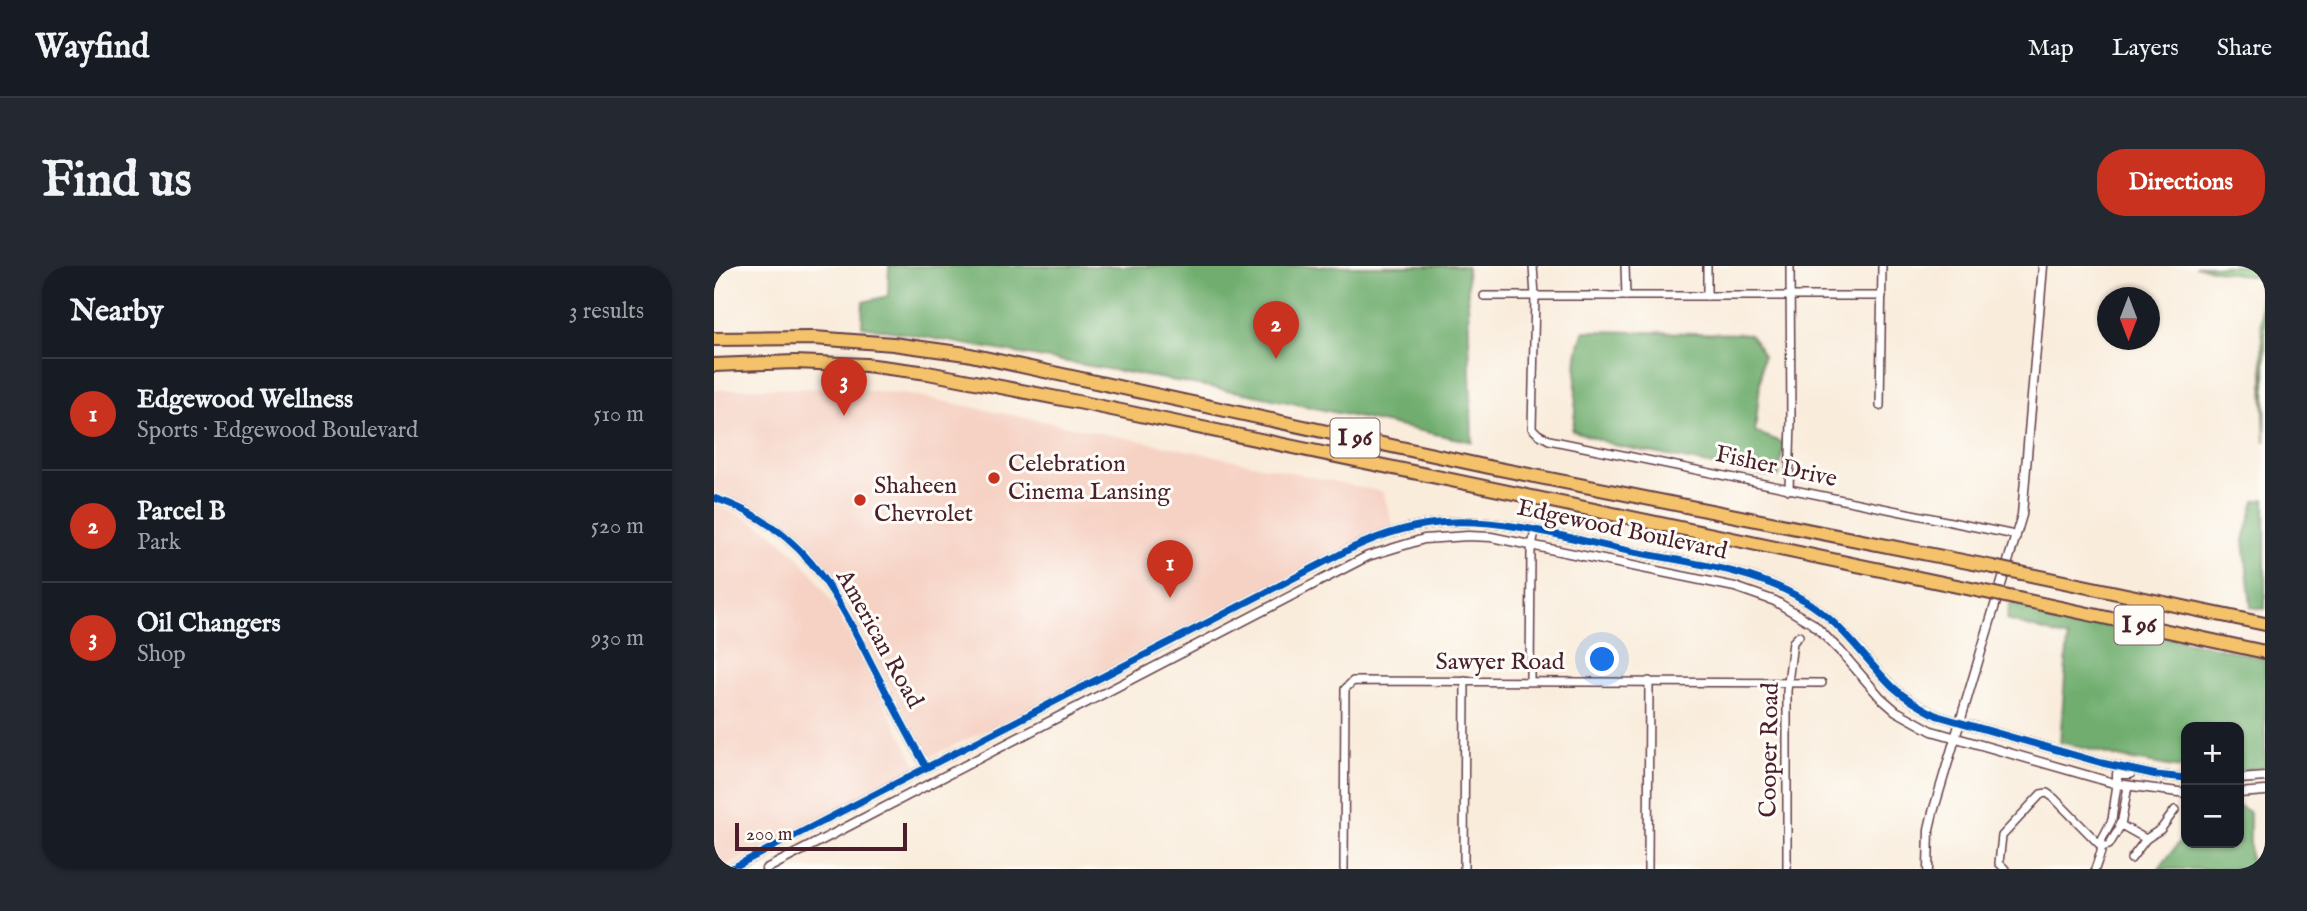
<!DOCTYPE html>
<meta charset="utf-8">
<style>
body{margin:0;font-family:"IM FELL English",serif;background:#242831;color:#f1f3f6}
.controls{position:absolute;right:21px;bottom:21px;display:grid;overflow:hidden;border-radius:14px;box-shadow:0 2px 5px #0004}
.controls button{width:63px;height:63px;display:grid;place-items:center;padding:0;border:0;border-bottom:2px solid #363941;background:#171b24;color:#f1f3f6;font:35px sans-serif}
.compass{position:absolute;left:1383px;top:21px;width:63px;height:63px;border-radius:50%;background:#171b24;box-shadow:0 2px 5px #0004;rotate:180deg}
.scale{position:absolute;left:21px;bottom:18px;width:172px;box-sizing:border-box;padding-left:7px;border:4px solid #4a1f2b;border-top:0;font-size:19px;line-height:24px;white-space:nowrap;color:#4a1f2b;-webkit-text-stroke:5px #fdfcf7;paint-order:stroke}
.you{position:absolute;left:889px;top:394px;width:24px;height:24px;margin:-18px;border:5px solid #fff;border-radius:50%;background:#1a73e8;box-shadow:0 0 0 10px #1a73e833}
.badge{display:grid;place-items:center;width:46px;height:46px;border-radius:50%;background:#c8321e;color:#fff;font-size:23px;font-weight:700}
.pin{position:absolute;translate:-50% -58px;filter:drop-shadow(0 2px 4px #0008)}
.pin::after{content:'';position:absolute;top:37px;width:24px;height:21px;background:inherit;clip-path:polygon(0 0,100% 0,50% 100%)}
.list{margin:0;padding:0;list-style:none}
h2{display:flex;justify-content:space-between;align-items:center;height:91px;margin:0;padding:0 28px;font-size:30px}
h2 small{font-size:23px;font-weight:400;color:#9ea1a6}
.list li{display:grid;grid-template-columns:46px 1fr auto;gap:21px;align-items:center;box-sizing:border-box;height:112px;padding:0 28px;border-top:2px solid #363941}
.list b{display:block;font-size:26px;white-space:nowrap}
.list p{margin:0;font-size:23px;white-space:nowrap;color:#9ea1a6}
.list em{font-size:23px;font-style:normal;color:#9ea1a6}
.map{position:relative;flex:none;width:1551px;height:603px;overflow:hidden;border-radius:28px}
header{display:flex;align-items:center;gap:42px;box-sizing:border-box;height:98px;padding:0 35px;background:#171b24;border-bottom:2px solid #363941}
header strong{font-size:33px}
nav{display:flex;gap:38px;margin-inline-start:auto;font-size:24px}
.intro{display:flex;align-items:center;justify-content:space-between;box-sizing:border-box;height:168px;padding:0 42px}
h1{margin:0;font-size:49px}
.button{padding:18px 32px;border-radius:28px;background:#c8321e;color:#fff;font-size:24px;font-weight:700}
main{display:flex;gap:42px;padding:0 42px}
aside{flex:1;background:#171b24;border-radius:28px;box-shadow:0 2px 5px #0004}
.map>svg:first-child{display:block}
</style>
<header>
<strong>Wayfind</strong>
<nav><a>Map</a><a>Layers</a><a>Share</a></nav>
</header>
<div class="intro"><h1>Find us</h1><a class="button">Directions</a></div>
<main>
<aside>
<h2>Nearby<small>3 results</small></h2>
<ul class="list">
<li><span class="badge">1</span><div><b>Edgewood Wellness</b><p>Sports · Edgewood Boulevard</p></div><em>510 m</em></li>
<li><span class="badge">2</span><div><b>Parcel B</b><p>Park</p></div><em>520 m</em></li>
<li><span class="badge">3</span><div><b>Oil Changers</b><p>Shop</p></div><em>930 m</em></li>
</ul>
</aside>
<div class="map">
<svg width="1551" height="603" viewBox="0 0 1551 603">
<rect width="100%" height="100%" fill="#fdfcf7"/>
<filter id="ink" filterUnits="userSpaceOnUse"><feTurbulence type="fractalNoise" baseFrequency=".0143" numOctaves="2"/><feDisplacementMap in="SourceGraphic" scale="14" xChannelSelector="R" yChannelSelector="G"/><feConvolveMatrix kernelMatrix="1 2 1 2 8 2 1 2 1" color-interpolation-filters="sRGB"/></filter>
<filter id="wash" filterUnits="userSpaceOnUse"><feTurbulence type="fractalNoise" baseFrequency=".00686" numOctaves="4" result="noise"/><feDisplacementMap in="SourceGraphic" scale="28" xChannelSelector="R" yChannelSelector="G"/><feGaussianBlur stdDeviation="1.57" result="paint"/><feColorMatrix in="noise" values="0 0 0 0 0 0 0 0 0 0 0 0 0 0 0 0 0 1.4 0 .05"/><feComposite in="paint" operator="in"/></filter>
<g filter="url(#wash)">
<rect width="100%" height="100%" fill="#f9ecdb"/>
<g fill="#f6d2c4">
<path d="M40,122H128L203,130L497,189L669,226L680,262L630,282L371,417L216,491L211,487L125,323L108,299L90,279L66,258L34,239L0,225V124Z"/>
<path d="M0,238L29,250L55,265L78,284L101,310L122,343L202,498L199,504L9,603H0Z"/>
</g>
<path fill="#8ac980" stroke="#6a7456" stroke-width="2" d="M1481,0H1551V176L1546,12Z"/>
<g fill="#6fad6e" stroke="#5c664c" stroke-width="2">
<path d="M175,0H753L758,176L536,128L148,60L149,36L174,30Z"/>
<path d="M871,65L1036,68L1049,88L1041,166L1070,177L1065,210H1054L900,179L858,164C867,133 855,91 871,65Z"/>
<path d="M1551,233V343L1537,341L1530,274L1541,235Z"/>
<path d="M1296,337L1551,392V501L1525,505V461H1472V503L1408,492L1346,476L1354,372L1293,354Z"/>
<path d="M1525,540L1536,546V603H1445L1472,567V577H1525Z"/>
</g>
</g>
<g filter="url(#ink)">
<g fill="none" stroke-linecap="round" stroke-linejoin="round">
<defs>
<g id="minor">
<path d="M819,0L821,30L818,162L824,168L835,174L1296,268L1302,271"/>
<path d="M911,0L912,30"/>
<path d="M993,0V30"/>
<path d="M770,30H1168"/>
<path d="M1166,140L1168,0"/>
<path d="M1075,224L1077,155L1076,0"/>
<path d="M816,415L817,285L821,265"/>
<path d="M1405,558L1432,573"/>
<path d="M1388,581L1395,579L1407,559L1414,520"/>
<path d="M1417,593L1432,573L1447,563L1461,544"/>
<path d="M630,603L631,423L639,415L1108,417"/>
<path d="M750,603L751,415"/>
<path d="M934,603L935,415"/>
<path d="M1073,603V425L1079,376L1085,370"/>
<path d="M1291,603L1285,597L1288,570L1327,528L1333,527L1340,532L1388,581"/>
<path d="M1381,603L1387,586L1388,573L1398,554L1403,518"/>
</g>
<g id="tertiary">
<path d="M0,232C88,261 118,320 157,397C175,432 193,467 212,501"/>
<path d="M1525,513L1551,511"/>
<path d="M1403,518V508H1416"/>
<path d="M1525,527L1551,525"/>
<path d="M16,603L636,283C668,268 703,257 738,256C796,254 854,272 910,284C969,296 1036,302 1088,333C1127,355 1148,391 1179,421C1192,433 1208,442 1224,450L1388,497L1443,509L1472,512"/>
<path d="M52,603L654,290L710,273L754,270L777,271L1021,321L1061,335L1099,358L1127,386L1167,432L1182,445L1218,465L1403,518L1472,527"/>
<path d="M1214,603L1215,563L1219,546L1308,249L1329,0"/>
</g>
<g id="motorway">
<path d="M0,73L100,72L179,78L252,88L775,201L1279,301"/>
<path d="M0,99L81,96L152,99L214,107L369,137L1267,325"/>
<path d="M1307,307L1551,358"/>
<path d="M1300,332L1551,386"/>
</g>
</defs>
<use href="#minor" stroke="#643e45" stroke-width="10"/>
<use href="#tertiary" stroke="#643e45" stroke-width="11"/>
<use href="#motorway" stroke="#643e45" stroke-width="16"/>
<use href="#minor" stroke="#fff" stroke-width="7"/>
<use href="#tertiary" stroke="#fff" stroke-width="8"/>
<use href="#motorway" stroke="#f4c26a" stroke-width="12"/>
<defs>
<g id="motorway-bridge">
<path d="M1279,301L1307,307"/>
<path d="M1267,325L1300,332"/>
</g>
</defs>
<use href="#motorway-bridge" stroke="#643e45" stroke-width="16" stroke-linecap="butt"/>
<use href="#motorway-bridge" stroke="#f4c26a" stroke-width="12"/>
<defs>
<g id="cycleway">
<path d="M0,232C88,261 118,320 157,397C175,432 193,467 212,501"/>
<path d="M16,603L636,283C668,268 703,257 738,256C796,254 854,272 910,284C969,296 1036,302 1088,333C1127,355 1148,391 1179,421C1192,433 1208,442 1224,450L1388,497L1443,509L1472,512"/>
</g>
</defs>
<use href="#cycleway" stroke="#fdfcf7" stroke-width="11"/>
<use href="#cycleway" stroke="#0057b8" stroke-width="7"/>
</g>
</g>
<g fill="#c8321e" stroke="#fdfcf7" stroke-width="2.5">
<circle cx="280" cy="212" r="7"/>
<circle cx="146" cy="234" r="7"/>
</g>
<g text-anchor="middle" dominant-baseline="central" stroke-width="6" stroke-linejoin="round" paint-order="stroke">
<g fill="#fdfcf7" stroke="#806168" stroke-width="2">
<rect x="616.5" y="152.5" width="49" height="39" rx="5"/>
<rect x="1400.5" y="339.5" width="49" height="39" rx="5"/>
</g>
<g font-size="23" font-weight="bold" fill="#4a1f2b">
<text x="641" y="172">I 96</text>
<text x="1425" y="359">I 96</text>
</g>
<g font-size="24" fill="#4a1f2b" stroke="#fdfcf7" text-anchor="start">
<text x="294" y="198">Celebration<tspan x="294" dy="28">Cinema Lansing</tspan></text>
<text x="160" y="220">Shaheen<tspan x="160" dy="28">Chevrolet</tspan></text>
</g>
<g font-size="24" fill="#4a1f2b" stroke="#fdfcf7">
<text transform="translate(1062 201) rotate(12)">Fisher Drive</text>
<text transform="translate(908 264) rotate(12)">Edgewood Boulevard</text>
<text transform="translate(165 373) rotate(61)">American Road</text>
<text x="786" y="396">Sawyer Road</text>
<text transform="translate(1056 484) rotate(-89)">Cooper Road</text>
</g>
</g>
</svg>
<div class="controls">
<button>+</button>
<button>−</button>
</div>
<svg class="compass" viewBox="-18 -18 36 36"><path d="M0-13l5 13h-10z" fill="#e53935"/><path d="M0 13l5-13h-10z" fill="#9ea1a6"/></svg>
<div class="scale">200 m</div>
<div class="you"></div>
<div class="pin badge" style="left:456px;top:332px">1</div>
<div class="pin badge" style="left:562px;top:93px">2</div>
<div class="pin badge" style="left:130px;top:150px">3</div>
</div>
</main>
